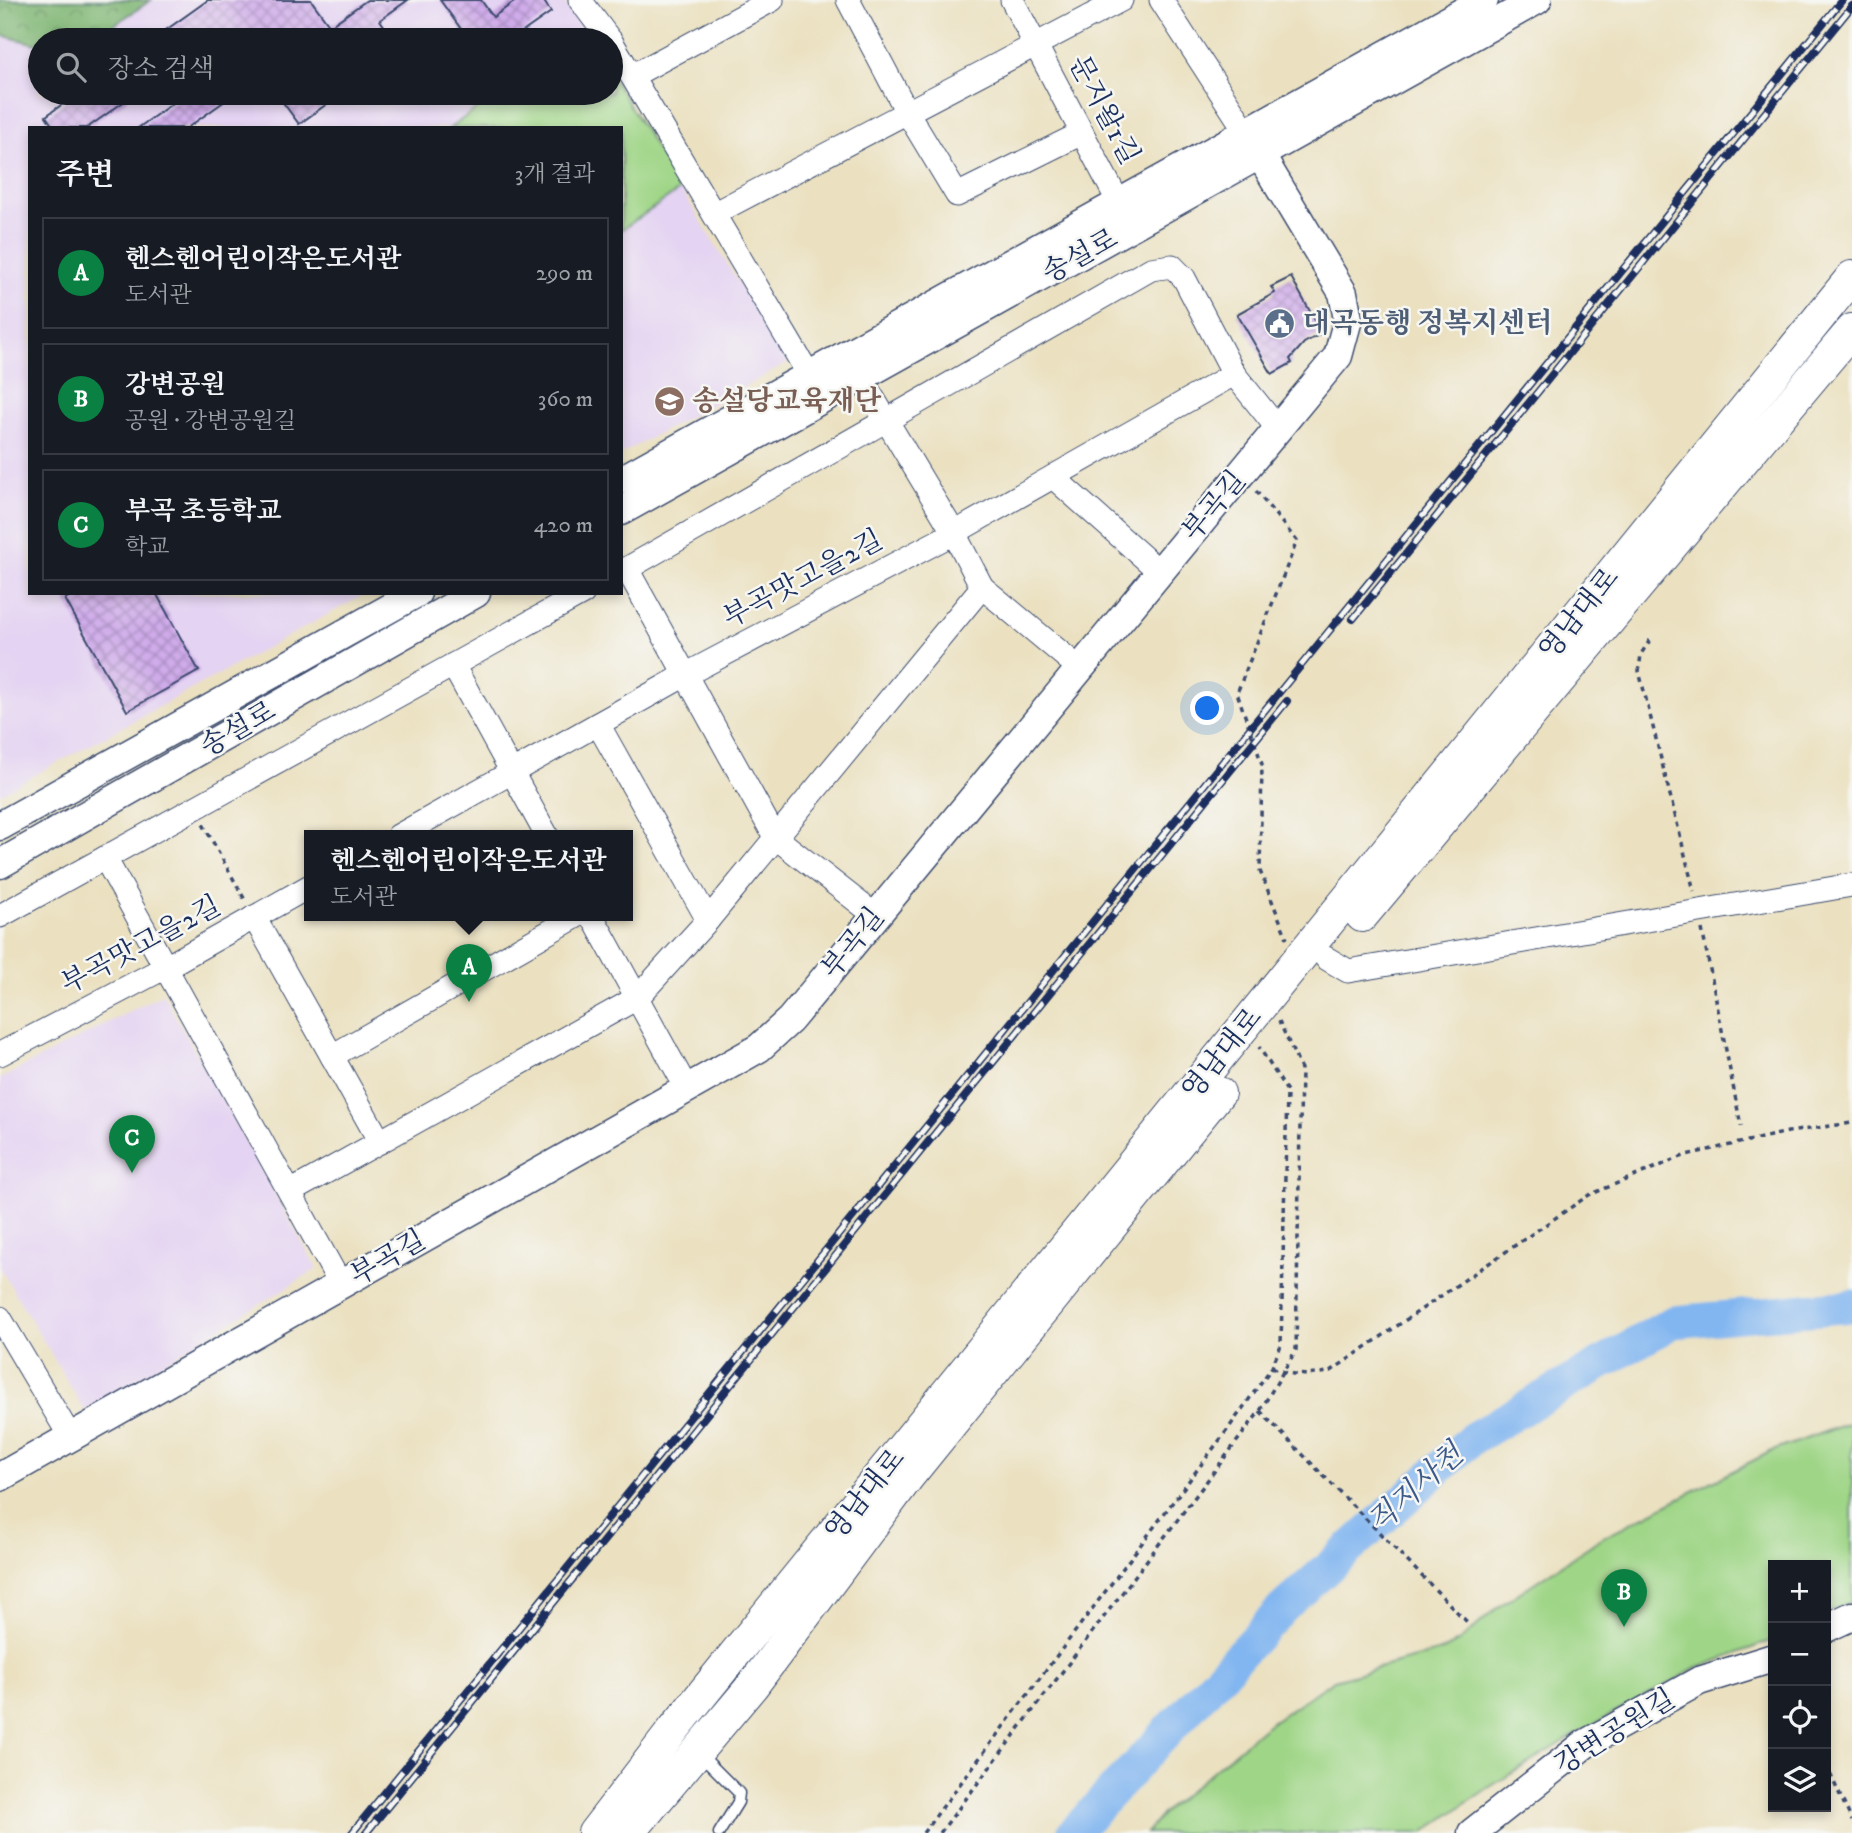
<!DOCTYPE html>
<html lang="ko">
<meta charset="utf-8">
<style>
body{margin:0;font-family:"IM FELL DW Pica","Noto Serif KR",serif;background:#242831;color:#f1f3f6}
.controls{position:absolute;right:21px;bottom:21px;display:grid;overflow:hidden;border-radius:0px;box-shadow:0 4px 10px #0003}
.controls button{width:63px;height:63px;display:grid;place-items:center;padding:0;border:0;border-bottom:2px solid #363941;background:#171b24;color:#f1f3f6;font:35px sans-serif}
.you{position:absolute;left:1208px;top:709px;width:24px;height:24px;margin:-18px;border:5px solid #fff;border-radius:50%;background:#1a73e8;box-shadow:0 0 0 10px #1a73e833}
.badge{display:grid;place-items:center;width:46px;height:46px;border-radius:50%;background:#0b8043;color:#fff;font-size:23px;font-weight:700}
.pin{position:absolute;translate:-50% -58px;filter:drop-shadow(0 2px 4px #0008)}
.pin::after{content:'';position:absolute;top:37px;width:24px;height:21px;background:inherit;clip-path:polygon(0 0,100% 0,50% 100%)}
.popup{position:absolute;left:304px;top:830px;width:329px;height:91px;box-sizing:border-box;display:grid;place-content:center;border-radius:0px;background:#171b24;filter:drop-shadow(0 2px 5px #0005);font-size:23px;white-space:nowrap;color:#9ea1a6}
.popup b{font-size:26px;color:#f1f3f6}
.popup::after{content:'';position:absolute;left:50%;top:100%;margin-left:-14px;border:14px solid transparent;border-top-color:#171b24}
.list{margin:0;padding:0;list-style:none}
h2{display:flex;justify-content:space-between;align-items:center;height:91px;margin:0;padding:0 28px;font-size:30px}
h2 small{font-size:23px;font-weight:400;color:#9ea1a6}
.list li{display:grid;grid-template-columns:46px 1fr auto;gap:21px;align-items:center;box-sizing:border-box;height:112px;margin:0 14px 14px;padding:0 14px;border:2px solid #363941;border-radius:0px}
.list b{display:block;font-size:26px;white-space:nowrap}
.list p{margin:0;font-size:23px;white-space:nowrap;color:#9ea1a6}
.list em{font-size:23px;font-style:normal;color:#9ea1a6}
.icon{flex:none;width:38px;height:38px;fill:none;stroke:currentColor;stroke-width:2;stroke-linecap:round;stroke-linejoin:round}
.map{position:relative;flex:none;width:1852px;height:1833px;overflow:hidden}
.search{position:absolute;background:#171b24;box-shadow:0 4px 10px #0003;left:28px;top:28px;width:595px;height:77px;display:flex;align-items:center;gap:18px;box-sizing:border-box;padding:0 24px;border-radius:38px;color:#9ea1a6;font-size:26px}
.panel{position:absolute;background:#171b24;box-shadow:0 4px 10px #0003;left:28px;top:126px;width:595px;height:469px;border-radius:0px}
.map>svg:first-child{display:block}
</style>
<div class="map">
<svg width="1852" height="1833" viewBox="0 0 1852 1833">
<defs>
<pattern id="forest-crowns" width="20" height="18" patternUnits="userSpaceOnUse" patternTransform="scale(1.75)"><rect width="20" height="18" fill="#7fb673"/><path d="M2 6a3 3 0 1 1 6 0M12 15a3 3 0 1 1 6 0" fill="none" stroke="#679462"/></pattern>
<pattern id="building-cross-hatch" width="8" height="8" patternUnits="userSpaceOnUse" patternTransform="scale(1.75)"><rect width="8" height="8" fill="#d0acea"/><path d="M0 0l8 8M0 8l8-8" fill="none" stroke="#a88cc1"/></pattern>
</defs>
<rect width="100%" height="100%" fill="#f6f6f2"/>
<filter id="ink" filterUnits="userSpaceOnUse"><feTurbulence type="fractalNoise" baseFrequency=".0143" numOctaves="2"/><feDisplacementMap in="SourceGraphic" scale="14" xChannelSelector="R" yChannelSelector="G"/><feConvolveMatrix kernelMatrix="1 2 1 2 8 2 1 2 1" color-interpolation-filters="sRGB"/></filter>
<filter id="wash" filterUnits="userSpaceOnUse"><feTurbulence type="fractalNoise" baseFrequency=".00686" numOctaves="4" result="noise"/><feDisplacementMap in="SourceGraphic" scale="28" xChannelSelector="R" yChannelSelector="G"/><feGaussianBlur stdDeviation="1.57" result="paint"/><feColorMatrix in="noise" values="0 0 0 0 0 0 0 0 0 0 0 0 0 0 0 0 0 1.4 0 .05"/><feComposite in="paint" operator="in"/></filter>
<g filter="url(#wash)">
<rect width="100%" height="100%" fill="#ebe1c1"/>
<g fill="#e4d3f2">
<path d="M151,0H562L590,40H92Z"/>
<path d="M0,35L40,45V93H611V75L788,363L621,454V128H30V593H367L0,794Z"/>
<path d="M163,994L317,1269L85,1411L0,1268V1079Z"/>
</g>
<path fill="url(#forest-crowns)" stroke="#4d7268" stroke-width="2" d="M0,0H151L92,40H40V45L0,35Z"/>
<g fill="#9fd586" stroke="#5d8272" stroke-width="2">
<path d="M611,75L681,189L621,230V128H450L499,93H611Z"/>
<path d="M1852,1422V1602L1826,1613V1565H1773V1640L1695,1669L1578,1733L1488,1788L1423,1833H1146L1162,1814L1263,1728L1334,1680L1441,1651L1460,1641L1498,1607L1603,1537L1770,1452Z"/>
</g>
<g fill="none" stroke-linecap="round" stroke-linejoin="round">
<path stroke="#82b6f0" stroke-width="33" d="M1073,1833L1283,1608L1473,1438L1673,1322L1852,1306"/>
</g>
<g id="blocks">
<g fill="url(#building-cross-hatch)">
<path d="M208,0H311L330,26L367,0H408L380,20L394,40H152Z"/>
<path d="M440,0H481L493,17L517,0H543L551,12L511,40H469Z"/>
<path d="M78,93H136L87,128H54L46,116Z"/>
<path d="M187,93H236L187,128H138Z"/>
<path d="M276,93H342L299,124Z"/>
<path d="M1291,277L1322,333L1304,343L1290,359L1292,363L1272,374L1237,314L1275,293L1271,287Z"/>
<path d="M75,593H156L199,671L127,711L65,599Z"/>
</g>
</g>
</g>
<g filter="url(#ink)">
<use href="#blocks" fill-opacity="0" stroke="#3a4a6d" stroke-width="2"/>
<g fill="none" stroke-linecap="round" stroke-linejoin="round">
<defs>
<path id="service" d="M703,1757L739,1793L738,1802L719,1833"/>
<g id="minor">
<path d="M580,0L610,40"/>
<path d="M848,0L907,112L957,195L1082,133"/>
<path d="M1012,0L1119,203"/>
<path d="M1161,0L1247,133"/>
<path d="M611,41L818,390"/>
<path d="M632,76L772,0"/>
<path d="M715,213L1121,0"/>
<path d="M861,378L954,533L982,587L1079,668"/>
<path d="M1053,477L1160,572"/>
<path d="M627,569L775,837L876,916"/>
<path d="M621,572L1151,269L1172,266L1184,278L1234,374L1278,429"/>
<path d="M453,665L547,836"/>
<path d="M598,724L708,920"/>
<path d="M398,836L687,674L954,533L1234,374"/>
<path d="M105,858L341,1285"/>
<path d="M0,916L583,593"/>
<path d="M592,916L687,1089"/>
<path d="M254,917L380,1142"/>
<path d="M1326,958L1348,971L1852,885"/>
<path d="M0,1054L166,967L310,886"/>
<path d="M332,1056L577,916"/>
<path d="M290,1192L637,998L708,920L982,587"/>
<path d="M0,1318L71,1438"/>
</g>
<g id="tertiary">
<path d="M621,480L1484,0"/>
<path d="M621,511L1537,0"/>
<path d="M0,826L417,593"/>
<path d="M0,864L476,593"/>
<path d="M0,1477L759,1048L790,1020L1338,356L1348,319L1343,293L1247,133"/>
<path d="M1826,1628L1852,1616"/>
<path d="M1472,1833L1585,1744L1699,1681L1773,1658"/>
</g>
<g id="secondary">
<path d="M1362,916L1852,330"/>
<path d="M594,1833L674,1729L1852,277"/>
<path d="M629,1833L753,1685L908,1477L1219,1093"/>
</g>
</defs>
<use href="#service" stroke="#3a4a6d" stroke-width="13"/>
<use href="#minor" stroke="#3a4a6d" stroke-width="25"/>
<use href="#tertiary" stroke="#3a4a6d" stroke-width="31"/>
<use href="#secondary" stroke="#3a4a6d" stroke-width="34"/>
<g stroke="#3a4a6d" stroke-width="3.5" stroke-dasharray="5 5" stroke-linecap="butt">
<path d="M1256,491L1297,541L1237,693L1262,764L1260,871L1287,938"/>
<path d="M1650,640L1641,654L1639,671L1694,891"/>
<path d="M203,824L245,900"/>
<path d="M1702,929L1741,1126"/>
<path d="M1272,1367C1292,1377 1310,1376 1331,1371L1589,1195L1686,1155L1788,1132L1852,1123"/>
<path d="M1260,1411L1468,1623"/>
<path d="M1826,1765L1852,1821"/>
<path d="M923,1833L1228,1429L1272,1367L1281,1345L1287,1091L1259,1047"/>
<path d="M940,1833L1260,1411L1296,1350L1301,1069L1279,1021"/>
</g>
<use href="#service" stroke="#fff" stroke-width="10"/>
<use href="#minor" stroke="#fff" stroke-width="23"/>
<use href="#tertiary" stroke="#fff" stroke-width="28"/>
<use href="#secondary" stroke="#fff" stroke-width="32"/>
<defs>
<g id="rail">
<path d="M1353,619L1852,6"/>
<path d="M352,1833L1842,0"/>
<path d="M366,1833L1287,701"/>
</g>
</defs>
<use href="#rail" stroke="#1b2f5e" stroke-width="8"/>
<use href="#rail" stroke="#f6f6f2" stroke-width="5" stroke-dasharray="16" stroke-linecap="butt"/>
</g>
</g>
<defs>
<symbol id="civic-disc" viewBox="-11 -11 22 22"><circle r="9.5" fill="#5c6f8a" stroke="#f6f6f2"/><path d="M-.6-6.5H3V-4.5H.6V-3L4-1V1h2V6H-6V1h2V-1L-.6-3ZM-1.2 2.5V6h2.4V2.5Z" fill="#fff"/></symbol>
<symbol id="school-disc" viewBox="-11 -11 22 22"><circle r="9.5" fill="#8d6e63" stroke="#f6f6f2"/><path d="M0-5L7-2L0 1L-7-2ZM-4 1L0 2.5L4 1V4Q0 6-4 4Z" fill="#fff"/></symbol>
</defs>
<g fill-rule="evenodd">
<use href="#civic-disc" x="1262" y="306" width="35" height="35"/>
<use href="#school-disc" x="652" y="384" width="35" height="35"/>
</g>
<g text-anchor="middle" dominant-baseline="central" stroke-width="5" stroke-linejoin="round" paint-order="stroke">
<g font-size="28" fill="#1b2f5e" stroke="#f6f6f2">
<text transform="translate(1104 110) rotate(62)">문지왈1길</text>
<text transform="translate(1080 256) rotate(-29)">송설로</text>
<text transform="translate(1214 506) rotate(-50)">부곡길</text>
<text transform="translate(803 579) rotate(-28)">부곡맛고을2길</text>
<text transform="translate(1579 614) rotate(-51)">영남대로</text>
<text transform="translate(238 729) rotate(-30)">송설로</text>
<text transform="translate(853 943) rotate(-51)">부곡길</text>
<text transform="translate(141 945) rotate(-28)">부곡맛고을2길</text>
<text transform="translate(1222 1054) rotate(-51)">영남대로</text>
<text transform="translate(388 1258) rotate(-30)">부곡길</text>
<text transform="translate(865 1495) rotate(-51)">영남대로</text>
<text transform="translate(1615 1732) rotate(-32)">강변공원길</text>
</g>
<g font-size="28" font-weight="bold" fill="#4e5e75" stroke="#f6f6f2" text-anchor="start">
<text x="1303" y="323">대곡동행 정복지센터</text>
</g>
<g font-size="28" font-weight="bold" fill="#785e54" stroke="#f6f6f2" text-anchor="start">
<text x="692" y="401">송설당교육재단</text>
</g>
<g font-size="30" font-style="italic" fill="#3a588a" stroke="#f6f6f2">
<text transform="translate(1416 1489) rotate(-42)">직지사천</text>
</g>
</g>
</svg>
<div class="controls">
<button>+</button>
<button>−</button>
<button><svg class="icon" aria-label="locate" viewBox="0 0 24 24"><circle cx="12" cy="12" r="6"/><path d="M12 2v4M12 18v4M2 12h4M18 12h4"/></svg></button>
<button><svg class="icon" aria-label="layers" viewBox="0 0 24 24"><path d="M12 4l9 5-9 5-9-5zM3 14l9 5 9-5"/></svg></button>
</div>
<div class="you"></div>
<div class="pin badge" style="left:469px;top:1002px">A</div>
<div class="popup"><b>헨스헨어린이작은도서관</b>도서관</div>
<div class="pin badge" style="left:1624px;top:1627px">B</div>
<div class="pin badge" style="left:132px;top:1173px">C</div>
<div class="search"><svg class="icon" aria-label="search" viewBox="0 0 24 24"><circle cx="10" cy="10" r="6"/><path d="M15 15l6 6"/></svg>장소 검색</div>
<section class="panel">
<h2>주변<small>3개 결과</small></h2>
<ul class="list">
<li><span class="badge">A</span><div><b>헨스헨어린이작은도서관</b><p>도서관</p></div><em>290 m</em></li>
<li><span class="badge">B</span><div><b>강변공원</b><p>공원 · 강변공원길</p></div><em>360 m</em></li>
<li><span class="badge">C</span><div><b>부곡 초등학교</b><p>학교</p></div><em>420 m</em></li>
</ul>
</section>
</div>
